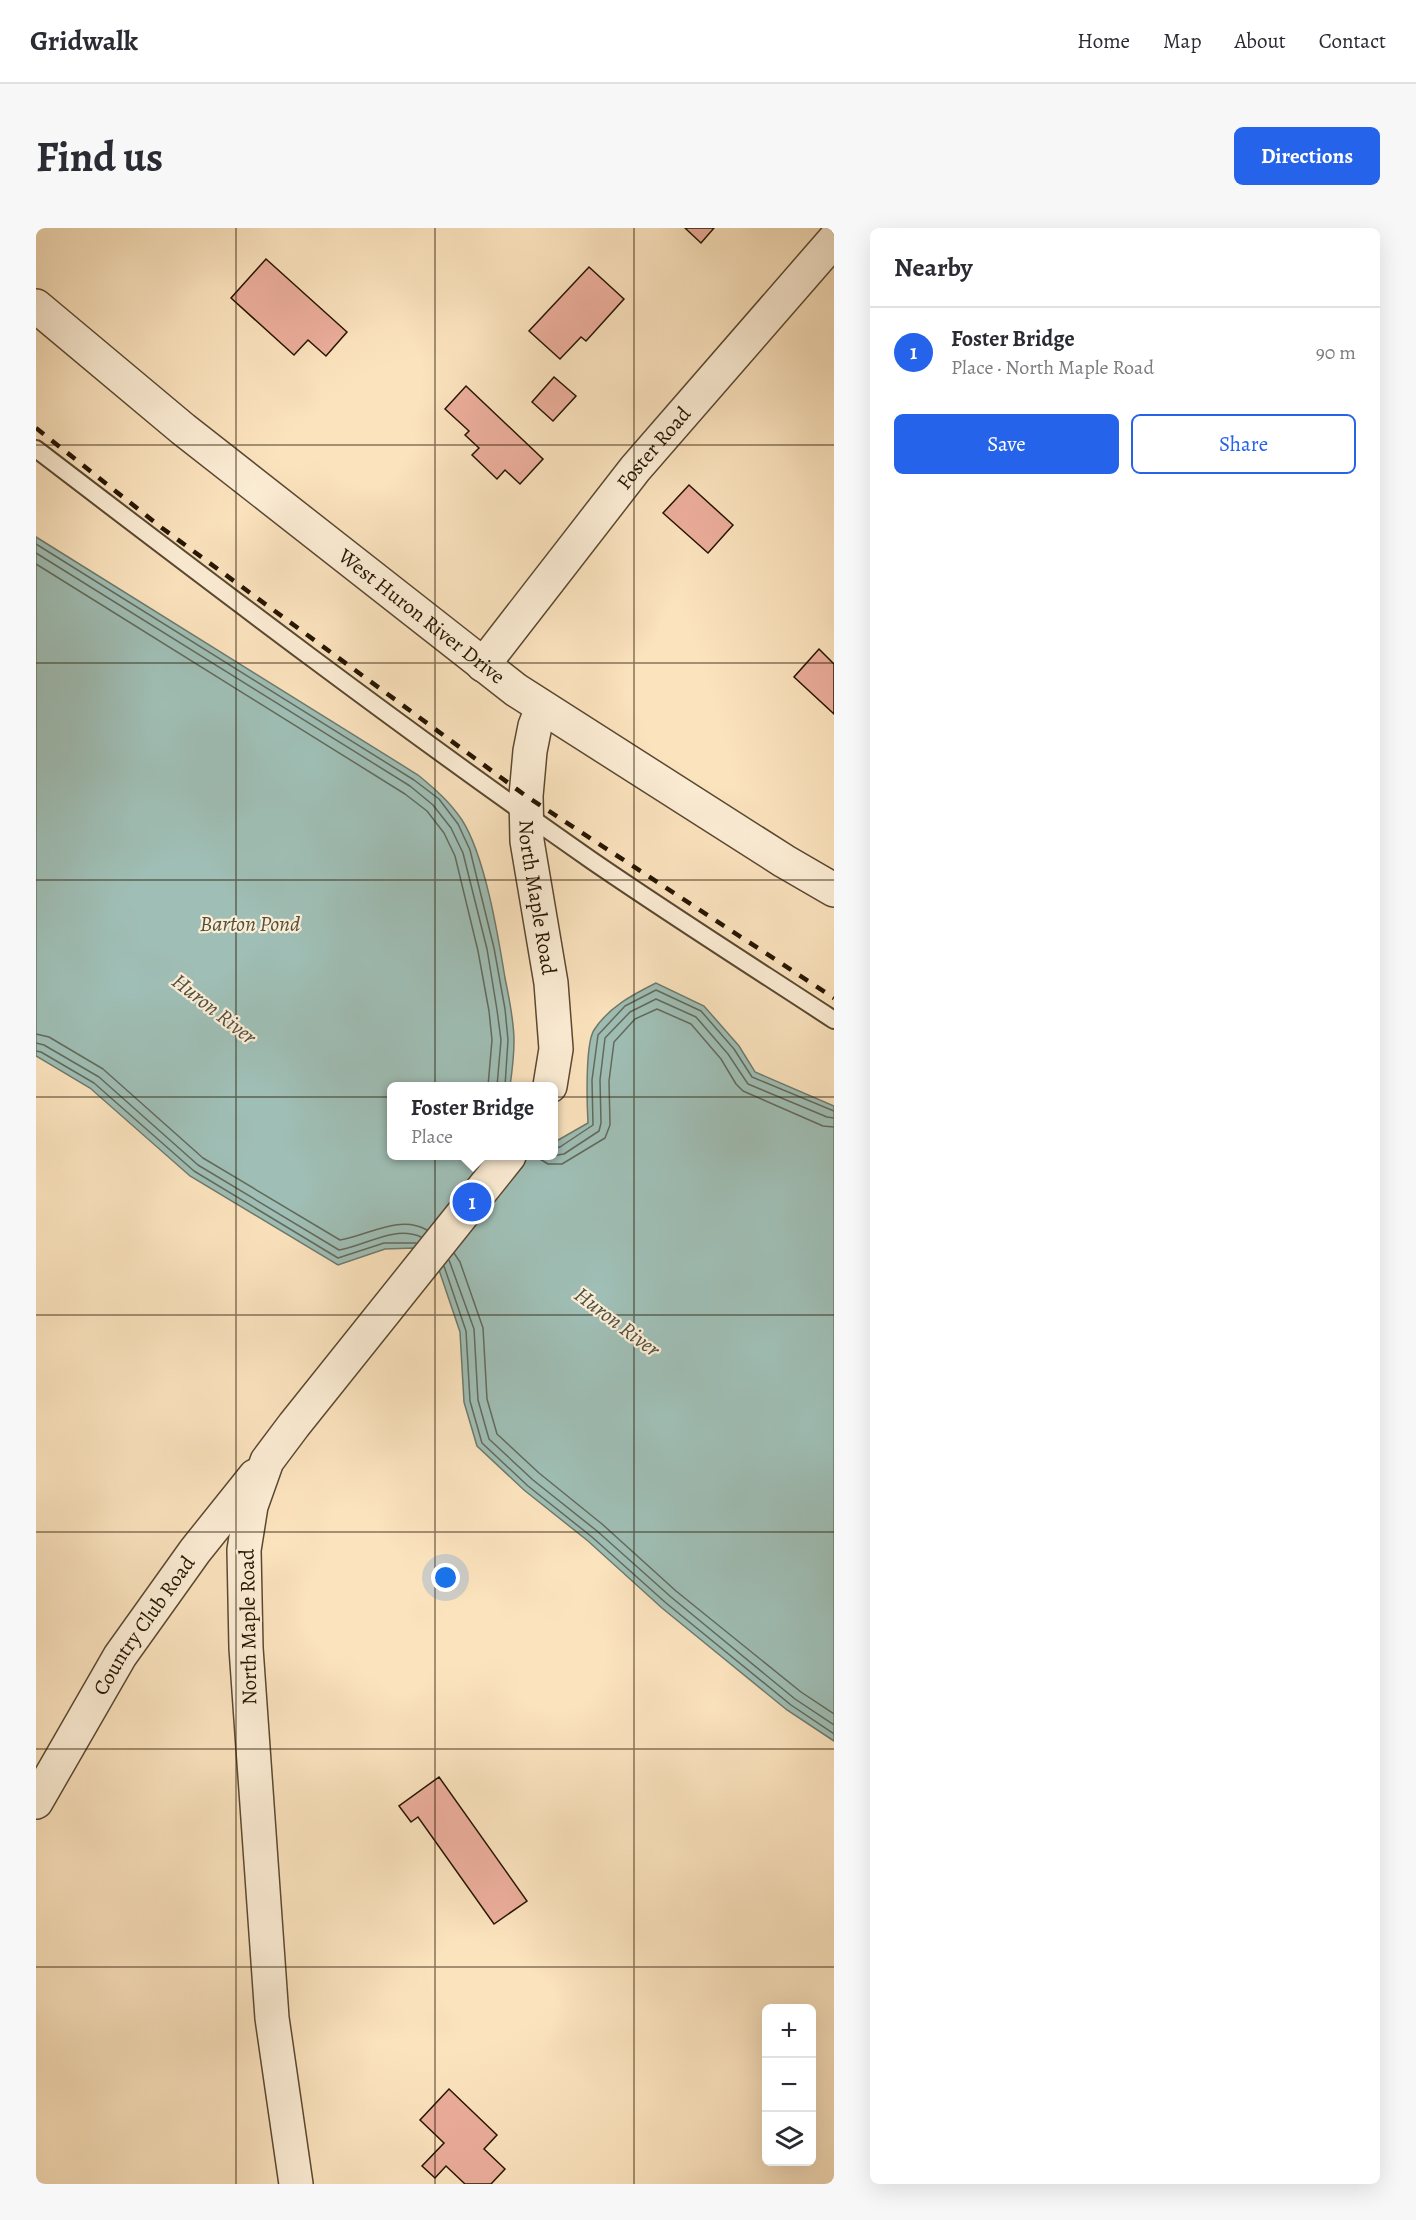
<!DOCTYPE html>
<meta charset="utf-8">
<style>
body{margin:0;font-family:Alegreya,serif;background:#f7f7f7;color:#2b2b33}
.controls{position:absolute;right:18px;bottom:18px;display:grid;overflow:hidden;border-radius:9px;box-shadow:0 6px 24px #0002}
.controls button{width:54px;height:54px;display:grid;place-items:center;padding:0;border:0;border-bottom:2px solid #e1e1e2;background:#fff;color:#2b2b33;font:30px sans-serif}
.you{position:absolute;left:410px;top:1350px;width:21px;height:21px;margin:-15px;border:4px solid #fff;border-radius:50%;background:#1a73e8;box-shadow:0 0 0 9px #1a73e833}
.badge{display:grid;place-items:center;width:39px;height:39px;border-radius:50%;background:#2563eb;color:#fff;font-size:20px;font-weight:700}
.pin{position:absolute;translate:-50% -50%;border:3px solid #fff;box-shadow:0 2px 6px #0006}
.popup{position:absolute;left:351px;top:854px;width:171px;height:78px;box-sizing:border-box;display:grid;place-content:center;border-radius:9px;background:#fff;filter:drop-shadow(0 2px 4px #0005);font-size:20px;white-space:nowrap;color:#7c7c81}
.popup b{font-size:22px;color:#2b2b33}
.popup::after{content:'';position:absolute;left:50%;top:100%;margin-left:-12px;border:12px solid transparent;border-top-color:#fff}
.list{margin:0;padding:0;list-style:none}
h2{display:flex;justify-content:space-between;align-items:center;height:78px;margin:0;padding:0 24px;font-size:26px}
h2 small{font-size:20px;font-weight:400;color:#7c7c81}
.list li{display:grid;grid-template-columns:39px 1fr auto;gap:18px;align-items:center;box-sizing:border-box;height:90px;padding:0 24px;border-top:2px solid #e1e1e2}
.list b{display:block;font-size:22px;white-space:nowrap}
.list p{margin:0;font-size:20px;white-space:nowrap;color:#7c7c81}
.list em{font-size:20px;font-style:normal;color:#7c7c81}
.actions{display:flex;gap:12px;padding:18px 24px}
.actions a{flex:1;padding:14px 0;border:2px solid #2563eb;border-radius:9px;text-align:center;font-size:21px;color:#2563eb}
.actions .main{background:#2563eb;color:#fff}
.icon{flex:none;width:33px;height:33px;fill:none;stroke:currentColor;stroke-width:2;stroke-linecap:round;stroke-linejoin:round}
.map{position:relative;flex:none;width:798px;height:1956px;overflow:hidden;border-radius:9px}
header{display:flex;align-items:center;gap:36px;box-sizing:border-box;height:84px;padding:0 30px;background:#fff;border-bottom:2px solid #e1e1e2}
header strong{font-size:28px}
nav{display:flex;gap:33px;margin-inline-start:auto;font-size:21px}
.intro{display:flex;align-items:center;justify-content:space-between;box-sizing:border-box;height:144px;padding:0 36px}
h1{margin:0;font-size:42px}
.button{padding:15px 27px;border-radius:9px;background:#2563eb;color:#fff;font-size:21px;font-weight:700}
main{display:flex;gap:36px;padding:0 36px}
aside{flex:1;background:#fff;border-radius:9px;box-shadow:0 6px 24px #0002}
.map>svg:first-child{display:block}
</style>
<header>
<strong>Gridwalk</strong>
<nav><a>Home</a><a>Map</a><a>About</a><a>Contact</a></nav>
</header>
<div class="intro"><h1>Find us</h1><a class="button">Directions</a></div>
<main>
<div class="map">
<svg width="798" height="1956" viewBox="0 0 798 1956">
<rect width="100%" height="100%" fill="#fbe3be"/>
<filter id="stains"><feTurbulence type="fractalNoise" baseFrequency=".00333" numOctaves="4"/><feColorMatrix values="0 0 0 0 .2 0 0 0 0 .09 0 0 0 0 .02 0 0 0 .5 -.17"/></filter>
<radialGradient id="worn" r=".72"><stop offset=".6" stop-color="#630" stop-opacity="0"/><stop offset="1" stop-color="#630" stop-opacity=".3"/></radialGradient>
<path fill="#9fbeb5" stroke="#6e7a6d" stroke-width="1.5" d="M0,309L382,547C399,561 414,574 426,592C449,628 462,707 469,750C473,770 478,792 478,813C478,828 476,844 474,858H355V928H517V915L552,895C551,877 549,816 558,802C573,779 596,767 620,755L668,778L703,818L719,844L798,878V1513L751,1482L626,1380L552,1313L488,1262L441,1218L428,1174L424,1104L403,1042L378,1020L349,1021L302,1037L154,948L54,860L0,828Z"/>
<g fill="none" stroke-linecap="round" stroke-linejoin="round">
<g stroke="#626a5c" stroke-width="1.5">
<path d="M0,316L378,552L403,571L422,596L434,622L458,720L469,781L472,812L469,858"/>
<path d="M0,325L374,558L397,577L415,600L427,625L451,721L461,782L465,812L461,858"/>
<path d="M0,336L369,566L391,583L408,605L419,628L442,723L453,783L456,812L452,858"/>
<path d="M0,806L13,809L67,841L167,930L304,1012C331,1008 363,986 391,1002"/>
<path d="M0,815L8,817L63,849L162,937L303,1022C329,1018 358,997 385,1009"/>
<path d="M0,823L5,824L58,855L158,943L302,1030L348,1015H380"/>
<path d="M517,920L524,919L557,897L556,852L562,807L589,778L620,762L665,783L698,821L716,849L798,883"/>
<path d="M499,928L512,936H526L569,910L574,897L573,853L578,814L599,791L621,781L655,796L685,831L700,856L707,863L787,898L798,899"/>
<path d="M515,928L528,926L563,903L565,895L564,852L569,810L594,784L620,771L660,789L692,826L712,856L791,889L798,890"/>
<path d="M418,1025L424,1034L447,1100L451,1171L461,1206L503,1245L566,1296L640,1363L765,1464L798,1486"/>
<path d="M413,1032L438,1101L442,1172L453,1211L497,1252L561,1303L635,1369L759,1471L798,1497"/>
<path d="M408,1038L430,1103L434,1173L446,1215L492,1258L556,1309L630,1375L755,1477L798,1506"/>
</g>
</g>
<g fill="#ecae9c" stroke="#251502" stroke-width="1.5">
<path d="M649,0H678L665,15Z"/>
<path d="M230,31L311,104L290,128L272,112L258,127L195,70Z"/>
<path d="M553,39L588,71L550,113L545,109L524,131L493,103Z"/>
<path d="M518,149L540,168L517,193L496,174Z"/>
<path d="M430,158L507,231L484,256L469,242L461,251L436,227L443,220L429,207L433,203L409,181Z"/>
<path d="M653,257L697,297L672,325L627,285Z"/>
<path d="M783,421L798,436V486L758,449Z"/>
<path d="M403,1549L491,1673L458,1696L382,1589L375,1594L363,1578Z"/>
<path d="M413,1861L461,1907L448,1921L469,1941L455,1956H429L410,1938L399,1950L386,1938L408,1915L384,1892Z"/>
</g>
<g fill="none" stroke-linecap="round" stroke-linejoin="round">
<defs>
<path id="service" d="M0,221C183,361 366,500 555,632C635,687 717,739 798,792"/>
<g id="minor">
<path id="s1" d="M447,437L599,241L798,12"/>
<path id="s2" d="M506,480L499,498L494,523L490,568L491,613L515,755L520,821L514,858"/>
<path id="s3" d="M0,1574L84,1428L159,1323L219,1248"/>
<path d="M260,1956L236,1790L210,1420L208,1322L215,1278L231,1233L258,1197L473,928"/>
</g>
<g id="tertiary">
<path id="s4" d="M0,78L147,201L480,462L748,633L798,662"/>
</g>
</defs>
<use href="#service" stroke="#5a4831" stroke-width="20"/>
<use href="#minor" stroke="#5a4831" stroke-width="36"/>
<use href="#tertiary" stroke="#5a4831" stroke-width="36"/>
<use href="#service" stroke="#fcedd5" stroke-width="16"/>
<use href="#minor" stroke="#fcedd5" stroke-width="33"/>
<use href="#tertiary" stroke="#fcedd5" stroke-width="33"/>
<path stroke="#251502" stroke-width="4.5" stroke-dasharray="10 10" stroke-linecap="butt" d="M0,200L126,300L490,568L798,770"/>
</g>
<path fill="none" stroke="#251502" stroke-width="1.5" stroke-opacity="0.55" d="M200,0V1956M399,0V1956M598,0V1956M0,217H798M0,435H798M0,652H798M0,869H798M0,1087H798M0,1304H798M0,1521H798M0,1739H798"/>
<g text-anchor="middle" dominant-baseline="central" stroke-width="4.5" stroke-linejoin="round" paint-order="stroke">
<g font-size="21" fill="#251502" stroke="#fcedd5">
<text stroke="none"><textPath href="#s1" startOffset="276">Foster Road</textPath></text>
<text stroke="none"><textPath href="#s4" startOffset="495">West Huron River Drive</textPath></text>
<text stroke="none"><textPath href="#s2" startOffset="192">North Maple Road</textPath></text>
<text stroke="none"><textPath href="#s3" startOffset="207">Country Club Road</textPath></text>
<text transform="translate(212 1399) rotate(-91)">North Maple Road</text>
</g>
<g font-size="22" font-style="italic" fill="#505041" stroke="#fcedd5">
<text x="214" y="696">Barton Pond</text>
<text transform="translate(178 781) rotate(38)">Huron River</text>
<text transform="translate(581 1094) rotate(37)">Huron River</text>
</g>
</g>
<rect width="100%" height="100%" filter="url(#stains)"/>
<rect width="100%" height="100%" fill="url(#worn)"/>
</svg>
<div class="controls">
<button>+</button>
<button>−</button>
<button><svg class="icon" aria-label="layers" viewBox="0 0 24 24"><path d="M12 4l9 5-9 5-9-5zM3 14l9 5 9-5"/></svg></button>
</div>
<div class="you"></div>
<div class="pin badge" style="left:436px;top:974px">1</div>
<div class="popup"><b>Foster Bridge</b>Place</div>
</div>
<aside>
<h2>Nearby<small></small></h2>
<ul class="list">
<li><span class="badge">1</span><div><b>Foster Bridge</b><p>Place · North Maple Road</p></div><em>90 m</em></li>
</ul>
<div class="actions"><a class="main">Save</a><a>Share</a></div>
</aside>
</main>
